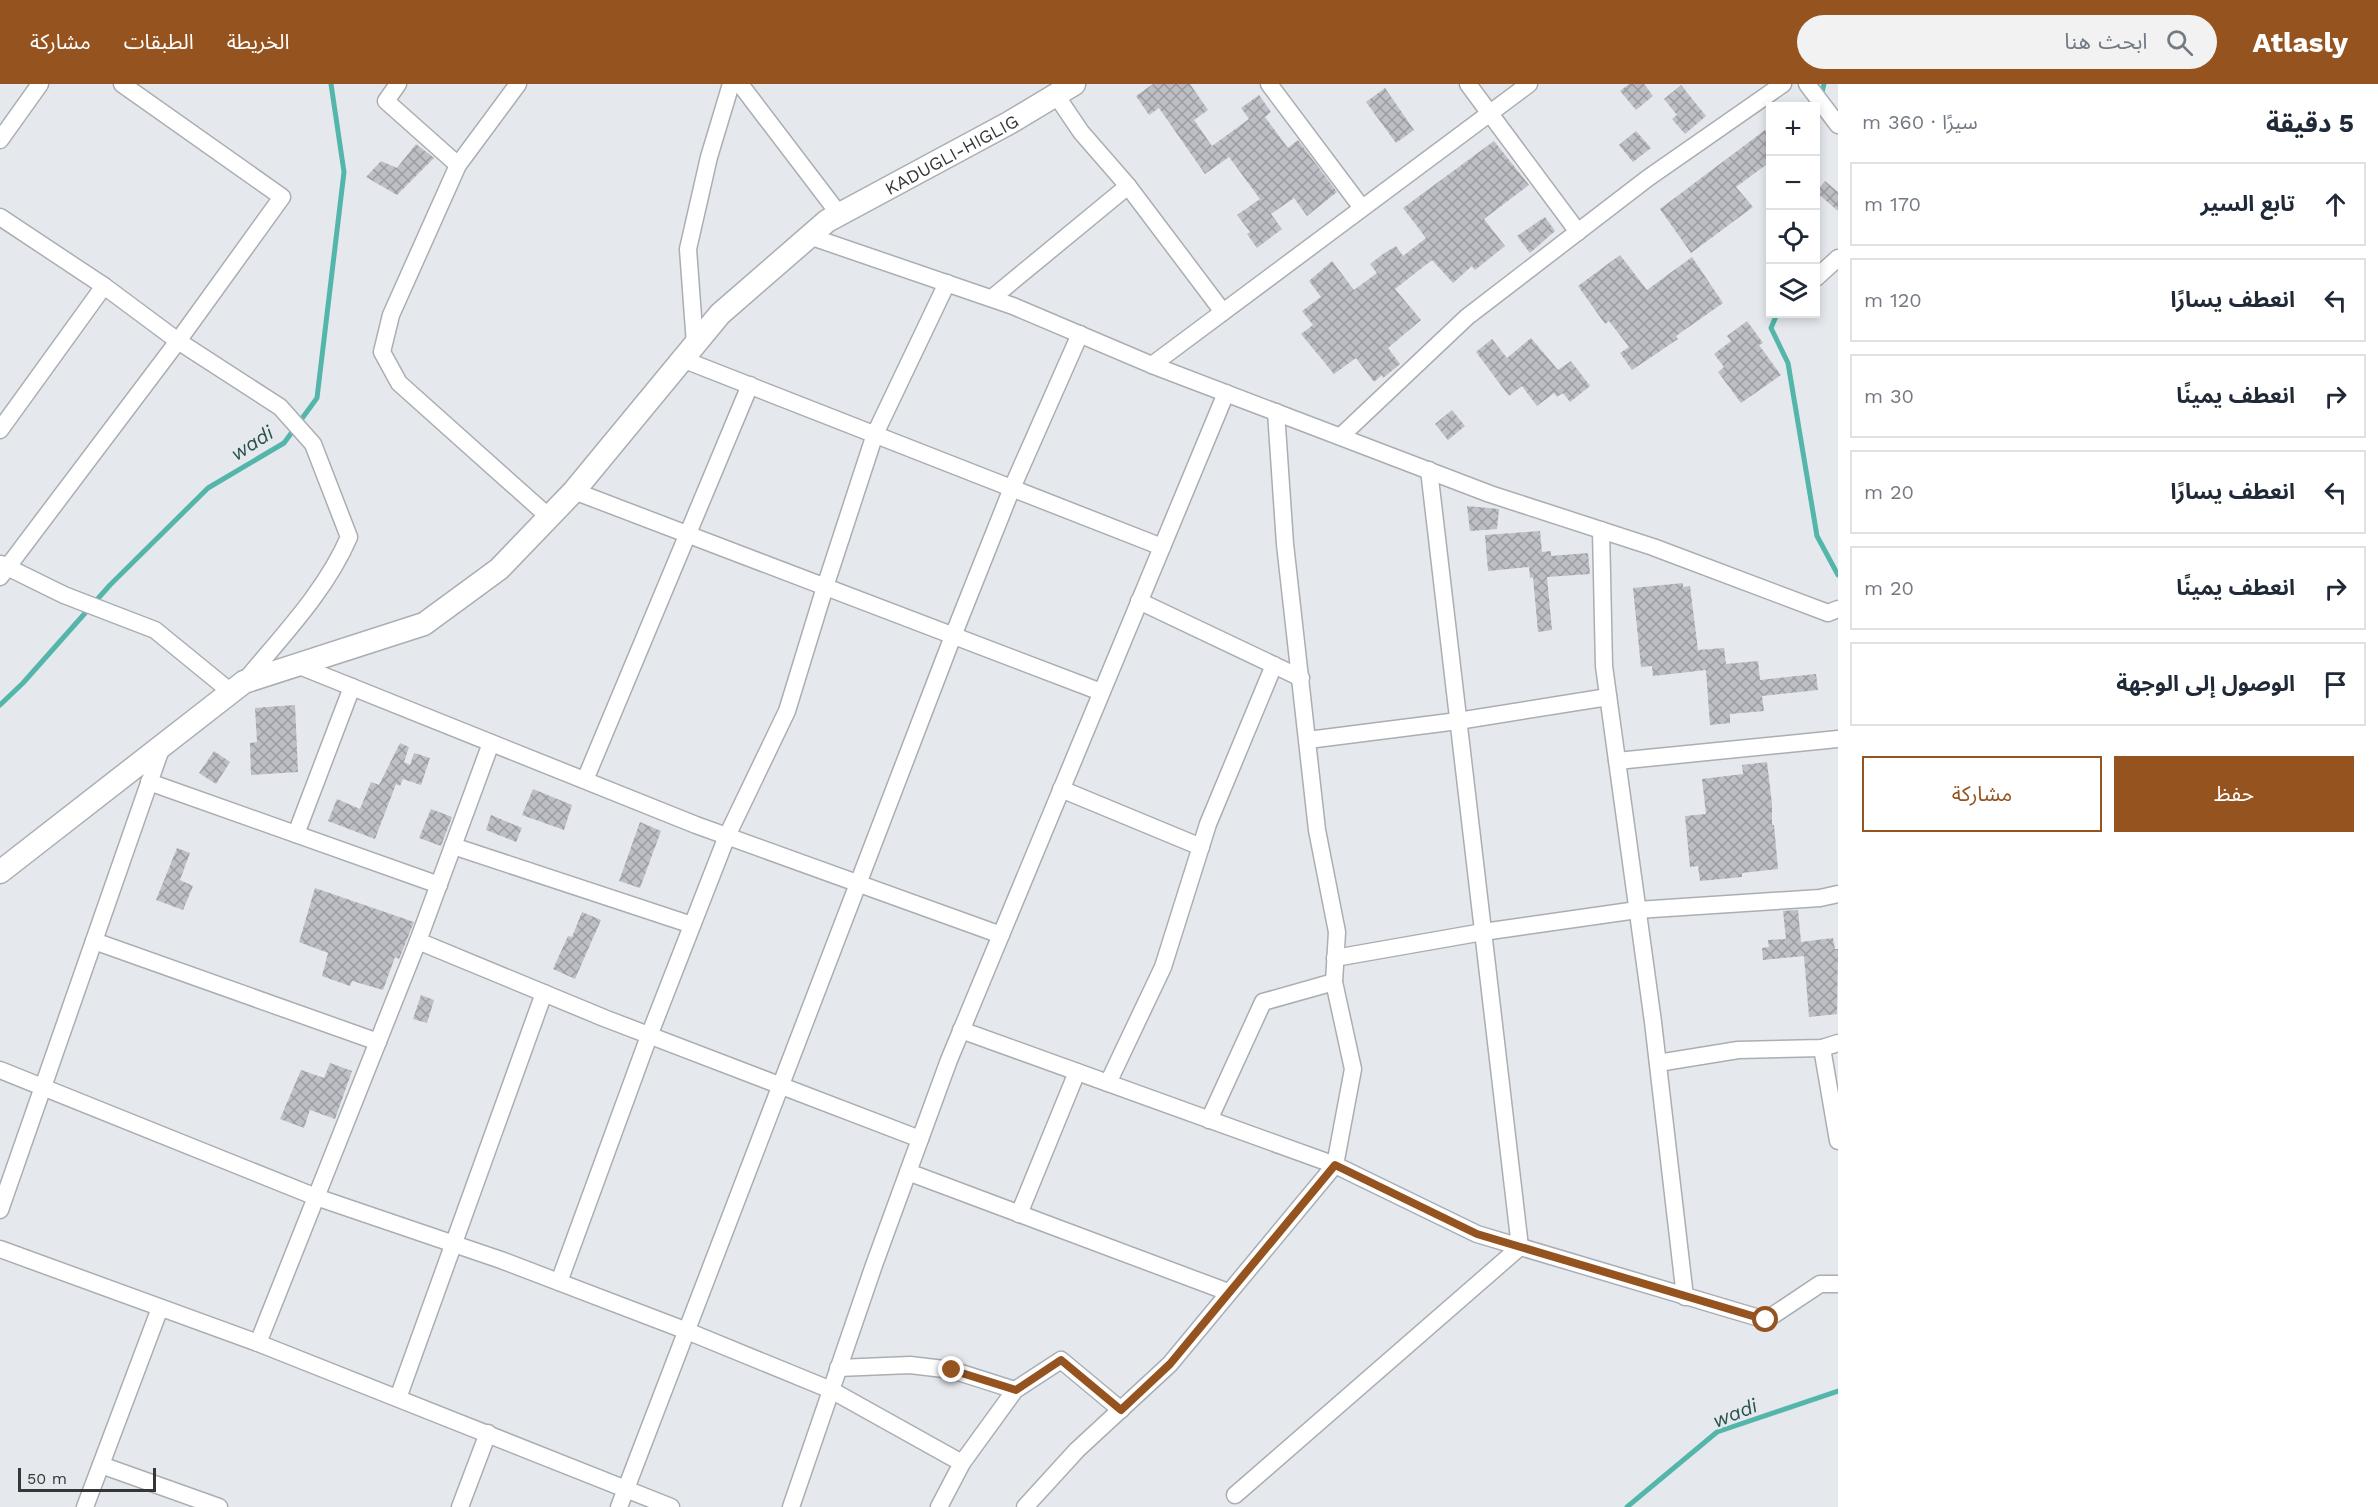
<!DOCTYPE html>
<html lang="ar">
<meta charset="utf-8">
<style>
body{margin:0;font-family:"Work Sans","Noto Sans Arabic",sans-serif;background:#f2f2f3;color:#1f2937;direction:rtl}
.controls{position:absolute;right:18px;top:18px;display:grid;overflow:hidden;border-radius:0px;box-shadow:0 3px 9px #0003}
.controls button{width:54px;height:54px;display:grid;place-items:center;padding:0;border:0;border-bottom:2px solid #e0e1e3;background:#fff;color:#1f2937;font:30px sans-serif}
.scale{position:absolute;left:18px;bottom:15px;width:138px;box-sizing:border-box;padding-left:6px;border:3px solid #343638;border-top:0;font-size:16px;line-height:21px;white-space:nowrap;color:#343638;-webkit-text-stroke:4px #e5e9ee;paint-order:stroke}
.stop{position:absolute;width:18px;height:18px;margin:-14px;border:4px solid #955320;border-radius:50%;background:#fff}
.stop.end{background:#955320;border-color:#fff;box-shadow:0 2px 6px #0008}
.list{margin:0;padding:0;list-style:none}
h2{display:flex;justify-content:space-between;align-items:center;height:78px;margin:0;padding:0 24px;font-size:26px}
h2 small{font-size:20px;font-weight:400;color:#747a83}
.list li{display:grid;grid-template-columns:39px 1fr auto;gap:18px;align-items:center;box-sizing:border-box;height:84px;margin:0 12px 12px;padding:0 12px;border:2px solid #e0e1e3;border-radius:0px}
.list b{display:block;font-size:22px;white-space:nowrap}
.list em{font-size:20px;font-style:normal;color:#747a83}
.actions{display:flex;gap:12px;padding:18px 24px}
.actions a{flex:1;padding:14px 0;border:2px solid #955320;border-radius:0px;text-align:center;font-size:21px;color:#955320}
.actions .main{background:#955320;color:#fff}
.icon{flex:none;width:33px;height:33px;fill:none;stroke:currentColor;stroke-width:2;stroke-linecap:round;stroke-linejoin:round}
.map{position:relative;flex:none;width:1838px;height:1423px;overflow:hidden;direction:ltr}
header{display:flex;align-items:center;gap:36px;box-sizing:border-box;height:84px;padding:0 30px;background:#955320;color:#fff}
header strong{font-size:28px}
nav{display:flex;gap:33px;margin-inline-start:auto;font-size:21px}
.search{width:420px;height:54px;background:#f2f2f3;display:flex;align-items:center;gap:15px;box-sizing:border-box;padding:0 21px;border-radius:33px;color:#747a83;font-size:22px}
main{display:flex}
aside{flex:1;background:#fff}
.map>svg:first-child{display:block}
</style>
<header>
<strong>Atlasly</strong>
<div class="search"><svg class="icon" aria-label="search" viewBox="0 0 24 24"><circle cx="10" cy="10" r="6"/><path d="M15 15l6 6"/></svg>ابحث هنا</div>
<nav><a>الخريطة</a><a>الطبقات</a><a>مشاركة</a></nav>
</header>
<main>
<aside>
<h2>5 دقيقة<small>سيرًا · 360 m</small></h2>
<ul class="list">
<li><svg class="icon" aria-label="ahead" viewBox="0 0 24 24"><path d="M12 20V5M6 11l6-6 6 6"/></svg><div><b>تابع السير</b></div><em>170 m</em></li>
<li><svg class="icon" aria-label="left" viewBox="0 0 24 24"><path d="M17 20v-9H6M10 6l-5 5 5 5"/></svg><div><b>انعطف يسارًا</b></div><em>120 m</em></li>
<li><svg class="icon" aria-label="right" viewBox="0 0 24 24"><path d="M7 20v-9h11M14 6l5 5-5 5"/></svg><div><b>انعطف يمينًا</b></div><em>30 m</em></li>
<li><svg class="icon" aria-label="left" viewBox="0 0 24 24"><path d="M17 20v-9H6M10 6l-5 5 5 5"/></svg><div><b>انعطف يسارًا</b></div><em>20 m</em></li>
<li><svg class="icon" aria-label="right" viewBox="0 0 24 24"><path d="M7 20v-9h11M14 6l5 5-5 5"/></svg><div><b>انعطف يمينًا</b></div><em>20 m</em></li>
<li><svg class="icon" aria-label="arrive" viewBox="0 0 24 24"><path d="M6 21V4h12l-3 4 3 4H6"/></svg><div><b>الوصول إلى الوجهة</b></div></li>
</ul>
<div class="actions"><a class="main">حفظ</a><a>مشاركة</a></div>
</aside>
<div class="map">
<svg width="1838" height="1423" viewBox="0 0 1838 1423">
<defs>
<pattern id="building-cross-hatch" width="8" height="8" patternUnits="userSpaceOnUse" patternTransform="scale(1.5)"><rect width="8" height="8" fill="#bebfc5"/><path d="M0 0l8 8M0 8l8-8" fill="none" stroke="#9b9ca1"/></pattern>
</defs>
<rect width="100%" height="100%" fill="#e5e9ee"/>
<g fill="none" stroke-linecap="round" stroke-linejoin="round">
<g stroke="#54b6ab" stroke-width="5">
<path d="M1821,13L1824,0"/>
<path d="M1816,32L1818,22"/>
<path d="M1777,230L1771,244L1788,279L1817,452L1838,491"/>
<path d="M0,621L23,599L110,501L208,404L284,359L317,314L344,88L331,0"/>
<path d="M1627,1423L1717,1348L1838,1307"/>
</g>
</g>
<g fill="url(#building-cross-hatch)">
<path d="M1153,0H1190L1208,26L1194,36L1212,62L1249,35L1241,24L1259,11L1271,28L1265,33L1288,64L1298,56L1337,108L1307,132L1294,114L1271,130L1282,145L1257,164L1247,150L1250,148L1237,131L1260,115L1229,73L1205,90L1159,24L1149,31L1136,12Z"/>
<path d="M1629,0H1644L1653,12L1636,26L1620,7Z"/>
<path d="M1681,1L1706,32L1685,50L1672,35L1677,31L1664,15Z"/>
<path d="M1385,4L1414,46L1396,59L1366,18Z"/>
<path d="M1765,46L1770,54V78L1736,103L1753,123L1691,169L1660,125Z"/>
<path d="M1636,47L1651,64L1633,78L1619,61Z"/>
<path d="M1494,57L1529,101L1484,135L1505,162L1475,186L1472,182L1453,199L1432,176L1395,205L1421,236L1388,264L1400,280L1383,294L1382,291L1374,298L1356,274L1334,290L1301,250L1313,241L1302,227L1321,213L1309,197L1332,177L1354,206L1377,189L1370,180L1383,170L1396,162L1403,172L1426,154L1403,124Z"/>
<path d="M416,60L434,74L397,111L366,93L381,77L397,84Z"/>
<path d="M1825,97L1838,108V127L1816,108Z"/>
<path d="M1545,133L1555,147L1530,169L1517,152Z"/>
<path d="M1620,171L1647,206L1692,173L1723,219L1676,252L1678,255L1632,286L1620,269L1629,263L1609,237L1605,240L1578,202Z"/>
<path d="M1747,237L1763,259L1759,261L1781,291L1741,319L1718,288L1724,283L1714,270L1731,257L1727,252Z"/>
<path d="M1531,254L1558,286L1571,277L1590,302L1570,318L1563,309L1557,313L1554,309L1537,322L1522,302L1509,312L1476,268L1492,255L1507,274Z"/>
<path d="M1452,326L1465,342L1448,356L1435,340Z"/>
<path d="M1467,422L1499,425L1497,445L1470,447Z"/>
<path d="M1540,447L1542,468L1551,467V472L1588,469L1590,490L1547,493L1552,546L1538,548L1533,493L1530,494L1529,483L1488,487L1485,451Z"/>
<path d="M1683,499V503L1690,502L1698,566L1724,564L1726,580L1758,577L1760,596L1816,590L1818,606L1762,612L1764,627L1730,630V639L1710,641L1706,586L1653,592L1652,582L1641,583L1633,504Z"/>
<path d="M295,621L298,688L251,691L250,659L257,658L255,624Z"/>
<path d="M400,659L409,663L404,678L410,681L414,669L430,674L421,701L403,695L400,702L396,700L375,755L328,737L337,715L360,725L371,698L379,701Z"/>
<path d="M214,667L230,678L216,700L199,689Z"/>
<path d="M1767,678L1772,720V741H1774L1778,785L1742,789V793L1700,797L1698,782L1690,783L1685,732L1706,730L1702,695L1743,690L1742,681Z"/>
<path d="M533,705L572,721L564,746L522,731Z"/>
<path d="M431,725L452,733L441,762L419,754Z"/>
<path d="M491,731L522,744L516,758L486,746Z"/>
<path d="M640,738L661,747L640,804L619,797Z"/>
<path d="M177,764L190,769L180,796L193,802L183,826L156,816Z"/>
<path d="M315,804L414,838L399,875L395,873L383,906L352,897L350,902L322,892L328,869L299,858Z"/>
<path d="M1798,826L1801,858L1833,854L1835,865H1838L1837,930L1809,933L1804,872L1763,876L1762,864L1769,863L1768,856L1786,855L1783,827Z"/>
<path d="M582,828L601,836L575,895L553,885L568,852L572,853Z"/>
<path d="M421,911L434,916L427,939L413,935Z"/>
<path d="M330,979L352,987L335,1035L310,1026L304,1044L280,1035L301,986L324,994Z"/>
</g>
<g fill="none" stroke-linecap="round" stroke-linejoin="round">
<defs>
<g id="street">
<path d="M398,0L386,17L458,81"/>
<path d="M518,0L458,81L391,231L382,268L399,299L549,433"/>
<path d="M740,0L839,130"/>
<path d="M1269,0L1362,124"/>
<path d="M1468,0L1578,148"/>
<path d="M1807,0L1838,41"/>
<path d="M1056,11L1081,48L1128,102L1223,228"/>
<path d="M0,56L40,0"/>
<path d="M0,133L104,202L178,257L280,323L313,360L349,453C326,507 281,553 244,598"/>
<path d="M809,152L1013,222L1152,281L1490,410L1653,463L1828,529L1838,525"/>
<path d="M1816,194L1838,174"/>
<path d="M992,214L1128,102"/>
<path d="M695,260L688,165L709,73L731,0"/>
<path d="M682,275L1162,463"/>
<path d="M1152,281L1529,0"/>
<path d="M0,346L104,202"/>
<path d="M1341,352L1467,233L1648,94L1783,0"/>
<path d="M574,407L1101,608"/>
<path d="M1601,446L1604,582L1653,938L1685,1213"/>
<path d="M1,480L64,511L155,546L231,608"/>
<path d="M0,493L178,257L282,113L122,0"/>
<path d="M1139,517L1301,594"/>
<path d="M297,581L696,741L1001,851"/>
<path d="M1308,656L1458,637L1608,613"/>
<path d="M1617,677L1838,655"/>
<path d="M585,696L750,301"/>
<path d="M149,698L439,801"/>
<path d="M1061,705L1201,763"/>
<path d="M296,750L352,603"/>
<path d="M453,762L692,841"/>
<path d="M94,857L378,958"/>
<path d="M418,857L604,934L920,1055"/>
<path d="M1335,874L1483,848L1637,826L1820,814L1838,810"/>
<path d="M961,946L1335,1081L1477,1150L1766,1236L1820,1200H1838"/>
<path d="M1822,964L1838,1057"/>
<path d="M1658,979L1738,966L1822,964L1838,959"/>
<path d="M0,986L316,1113L501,1176L687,1247L831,1306L962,1379"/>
<path d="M1108,999L1163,883L1208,740L1274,581"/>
<path d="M1209,1036L1263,918L1334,898"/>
<path d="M908,1088L1228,1208"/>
<path d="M0,1126L162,662"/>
<path d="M1019,1130L1077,988"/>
<path d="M0,1165L258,1259L671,1423"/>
<path d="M559,1198L649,952L727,752L787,627L825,503L875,350L947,199"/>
<path d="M258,1259L418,857L491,659"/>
<path d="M838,1284L910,1281L952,1286L1015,1306"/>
<path d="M398,1314L544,909"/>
<path d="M101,1381L219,1423"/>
<path d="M1235,1411L1520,1163L1429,386"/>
<path d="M85,1423L160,1224"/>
<path d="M460,1423L488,1349"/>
<path d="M619,1423L953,552L1012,404L1080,250"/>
<path d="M791,1423L874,1181L949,976L1226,309"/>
<path d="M939,1423L962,1379L1015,1306L1061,1276L1121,1326"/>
<path d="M1025,1423L1077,1366L1170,1280L1335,1081L1353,985L1334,898L1337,848L1317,746L1285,460L1276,328"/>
</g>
<g id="secondary">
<path id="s1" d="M0,788L244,598L424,540L499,485L574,407L720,230L827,137L1009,39L1074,0"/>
</g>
</defs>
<use href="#street" stroke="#aaaeb3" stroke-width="19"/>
<use href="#secondary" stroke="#aaaeb3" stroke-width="25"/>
<use href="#street" stroke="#fff" stroke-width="16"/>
<use href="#secondary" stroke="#fff" stroke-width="22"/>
</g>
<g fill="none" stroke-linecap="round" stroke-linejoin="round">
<path stroke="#955320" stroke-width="8" d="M952,1286L1016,1306L1061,1276L1121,1326L1170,1280L1335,1081L1477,1150L1766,1236"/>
</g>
<g text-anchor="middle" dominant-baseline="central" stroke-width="4.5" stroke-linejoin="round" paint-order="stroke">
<g font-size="18" fill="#343638" stroke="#e5e9ee">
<text stroke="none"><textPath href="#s1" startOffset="1212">KADUGLI-HIGLIG</textPath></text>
</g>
<g font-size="20" font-style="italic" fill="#26514c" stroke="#e5e9ee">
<text transform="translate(252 359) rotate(-33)">wadi</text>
<text transform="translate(1735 1329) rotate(-22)">wadi</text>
</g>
</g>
</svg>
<div class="controls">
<button>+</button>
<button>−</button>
<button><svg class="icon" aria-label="locate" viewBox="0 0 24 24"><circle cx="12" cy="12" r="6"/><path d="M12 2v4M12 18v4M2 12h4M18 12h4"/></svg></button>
<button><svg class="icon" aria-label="layers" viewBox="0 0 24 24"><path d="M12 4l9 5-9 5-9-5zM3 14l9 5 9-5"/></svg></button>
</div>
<div class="scale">50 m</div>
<div class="stop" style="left:1766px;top:1236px"></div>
<div class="stop end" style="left:952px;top:1286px"></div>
</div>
</main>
